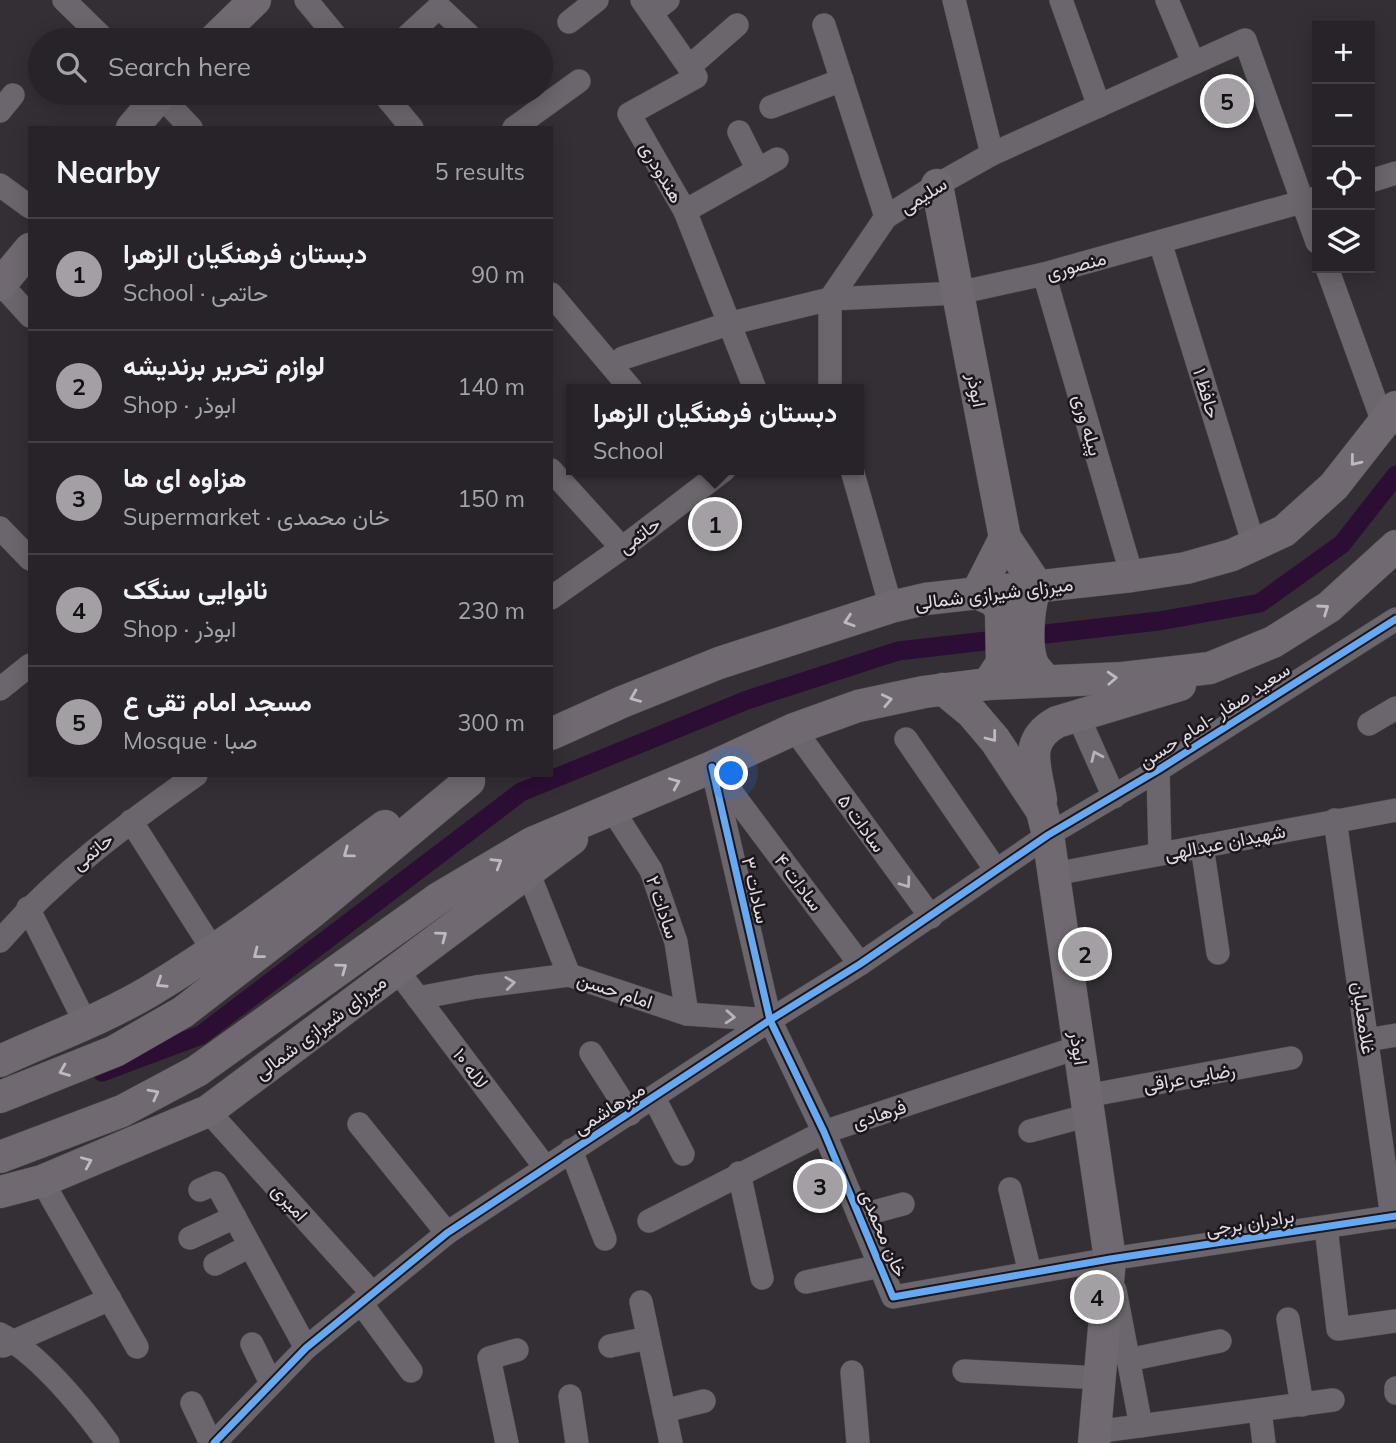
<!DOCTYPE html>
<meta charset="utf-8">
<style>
body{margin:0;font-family:Mulish,Vazirmatn,sans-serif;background:#332f34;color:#f1f3f6}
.controls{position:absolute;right:21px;top:21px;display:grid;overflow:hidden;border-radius:0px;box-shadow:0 4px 18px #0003}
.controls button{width:63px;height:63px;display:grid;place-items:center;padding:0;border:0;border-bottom:2px solid #434045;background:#272328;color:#f1f3f6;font:35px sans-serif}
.you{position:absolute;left:732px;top:774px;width:24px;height:24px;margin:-18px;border:5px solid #fff;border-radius:50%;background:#1a73e8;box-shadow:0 0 0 10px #1a73e833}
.badge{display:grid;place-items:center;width:46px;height:46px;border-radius:50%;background:#a49ea5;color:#111;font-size:23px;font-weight:700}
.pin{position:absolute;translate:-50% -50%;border:4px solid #fff;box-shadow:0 2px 7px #0006}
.popup{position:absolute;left:566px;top:384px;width:298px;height:91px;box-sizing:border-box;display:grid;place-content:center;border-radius:0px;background:#272328;filter:drop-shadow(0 2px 5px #0005);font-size:23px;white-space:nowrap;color:#a4a4a8}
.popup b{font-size:26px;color:#f1f3f6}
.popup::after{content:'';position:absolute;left:50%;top:100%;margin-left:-14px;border:14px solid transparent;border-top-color:#272328}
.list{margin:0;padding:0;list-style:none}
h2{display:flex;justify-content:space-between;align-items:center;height:91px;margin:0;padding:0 28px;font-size:30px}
h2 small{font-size:23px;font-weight:400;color:#a4a4a8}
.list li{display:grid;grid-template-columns:46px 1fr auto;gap:21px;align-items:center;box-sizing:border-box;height:112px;padding:0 28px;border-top:2px solid #434045}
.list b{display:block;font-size:26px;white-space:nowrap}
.list p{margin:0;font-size:23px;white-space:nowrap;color:#a4a4a8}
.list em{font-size:23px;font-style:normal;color:#a4a4a8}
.icon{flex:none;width:38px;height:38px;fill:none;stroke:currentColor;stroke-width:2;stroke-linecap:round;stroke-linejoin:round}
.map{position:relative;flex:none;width:1396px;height:1443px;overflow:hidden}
.search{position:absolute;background:#272328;box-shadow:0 4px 18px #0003;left:28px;top:28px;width:525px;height:77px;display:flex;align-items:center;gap:18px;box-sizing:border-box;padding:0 24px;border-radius:38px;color:#a4a4a8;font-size:26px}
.panel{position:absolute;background:#272328;box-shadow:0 4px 18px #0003;left:28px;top:126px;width:525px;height:651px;border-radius:0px}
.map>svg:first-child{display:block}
</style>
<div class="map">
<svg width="1396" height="1443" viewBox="0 0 1396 1443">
<rect width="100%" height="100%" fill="#342f35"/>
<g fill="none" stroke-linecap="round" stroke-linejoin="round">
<path stroke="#2c0e34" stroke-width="19" d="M102,1072L201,1035L521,792L747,700L898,651L1159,621L1260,603L1342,544L1396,475"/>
<defs>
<g id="street">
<path d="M64,0L105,40"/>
<path d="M306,0L339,40"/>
<path d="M642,0L696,77L629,114L685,211L755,389"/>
<path d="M954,0L992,154"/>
<path d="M1061,0L1099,106"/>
<path d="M1167,0L1193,62"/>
<path d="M651,13L668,0"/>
<path d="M569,22L597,0"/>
<path d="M824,25L886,217"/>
<path d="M403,40L439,7L474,40"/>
<path d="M689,67L737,25"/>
<path d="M158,93L191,128"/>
<path d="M383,93L412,128"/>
<path d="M771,107L842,80"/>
<path d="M0,111L13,95"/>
<path d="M514,128L579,81"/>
<path d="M739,132L758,170"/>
<path d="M1370,181L1396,173"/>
<path d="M0,185L30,207"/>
<path d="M685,211L777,159"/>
<path d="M1160,242L1254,545"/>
<path d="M1327,268L1384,425"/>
<path d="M1044,274L1132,576"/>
<path d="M1,284L30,316"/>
<path d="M551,294L631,389"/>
<path d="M623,358L728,324L830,299L886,217L937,185L992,154L1245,40L1317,242"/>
<path d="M830,389V299L958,293L1044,274L1316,198"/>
<path d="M551,470L622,548"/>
<path d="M852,470L891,607"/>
<path d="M0,528L30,559"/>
<path d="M551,598L622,548L724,470"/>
<path d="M0,689L30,665"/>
<path d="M1078,716L1114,797"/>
<path d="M1369,724L1396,708"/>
<path d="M794,729L931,917"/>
<path d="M906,739L996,870"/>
<path d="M712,767L770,1020L824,1132L893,1297L1110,1259L1396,1216"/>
<path d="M1158,770L1160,854"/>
<path d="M717,773L860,964"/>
<path d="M612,809L651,870L676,942L687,1014"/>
<path d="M1335,820L1392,1217"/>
<path d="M131,821L213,950"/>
<path d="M1202,846L1218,953"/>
<path d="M528,872L569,975"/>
<path d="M1054,874L1396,810"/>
<path d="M28,908L85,1022"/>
<path d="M0,941C57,875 125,825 196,775"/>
<path d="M397,970L545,1167"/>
<path d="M418,998L476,987L569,975L687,1014L770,1020"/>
<path d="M1367,1040L1396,1035"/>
<path d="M591,1053L630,1114"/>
<path d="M1086,1096L1291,1058"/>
<path d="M654,1098L683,1154"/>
<path d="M208,1111L372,1293"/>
<path d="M359,1124L447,1233"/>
<path d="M1030,1131L1089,1115"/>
<path d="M571,1150L605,1239"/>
<path d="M739,1173L762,1278"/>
<path d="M42,1181L137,1347"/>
<path d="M1010,1189L1030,1273"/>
<path d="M200,1190L216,1183L306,1348"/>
<path d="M859,1216L903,1204"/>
<path d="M649,1221L824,1132L1079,1047"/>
<path d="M1326,1227L1338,1329L1396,1321"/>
<path d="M190,1238L235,1217"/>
<path d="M215,1264L250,1246"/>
<path d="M806,1282L880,1266"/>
<path d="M1115,1290L1141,1426"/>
<path d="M641,1302L671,1443"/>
<path d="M361,1303L411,1371"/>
<path d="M1288,1319L1302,1405"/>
<path d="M0,1334C38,1353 83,1408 108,1443"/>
<path d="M252,1344L271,1383"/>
<path d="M3,1346L110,1299"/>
<path d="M610,1346L648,1338"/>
<path d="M1128,1360L1220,1341"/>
<path d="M964,1371L1101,1378"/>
<path d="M852,1372L858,1443"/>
<path d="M1396,1388V1393"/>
<path d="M570,1396L577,1443"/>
<path d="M192,1403L211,1443"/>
<path d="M664,1411L704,1401"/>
<path d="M1260,1411L1264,1443"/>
<path d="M1095,1432L1333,1400"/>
<path d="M214,1443L306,1348L447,1233L770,1020L860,964L1048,835L1158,770L1396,619"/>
<path d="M507,1443L489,1358L517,1350"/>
</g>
<g id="secondary">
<path d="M214,40L255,0"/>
<path d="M132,128L162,93"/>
<path d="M937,185L1005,538L1037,586C1028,602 1026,641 1031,659C1033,668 1041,675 1047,681"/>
<path d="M0,285L30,249"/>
<path d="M988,684L1002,663L1001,610L993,600L977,593L1005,538"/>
<path d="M943,689L972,713L995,740L1042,811L1048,835L1110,1259L1094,1443"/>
<path d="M551,734L622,702L719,663L891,607L925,599L1132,576L1186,568L1232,555L1284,531L1334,486L1396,407"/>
<path d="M1041,800C1036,767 1022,741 1057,722L1180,685"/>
<path d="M0,1061C50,1038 103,1019 150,991C232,942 308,882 385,826"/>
<path d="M0,1097L115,1051L183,1012L312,912L469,781"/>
<path d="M0,1157L122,1111L197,1071L439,898L532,843L712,767L794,729L858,706L924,692L988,684L1123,678L1210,668L1273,642L1329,607L1396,546"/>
<path d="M0,1192L42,1181L208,1111L572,839"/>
</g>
</defs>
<use href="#street" stroke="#4f4b50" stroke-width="24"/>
<use href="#secondary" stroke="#4f4b50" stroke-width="33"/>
<use href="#street" stroke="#6b666d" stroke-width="23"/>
<use href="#secondary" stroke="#706971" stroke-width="32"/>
<defs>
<g id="cycleway">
<path d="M712,767L770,1020L824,1132L893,1297L1110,1259L1396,1216"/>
<path d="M214,1443L306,1348L447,1233L770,1020L860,964L1048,835L1158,770L1396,619"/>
</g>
</defs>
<use href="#cycleway" stroke="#1a161c" stroke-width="11"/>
<use href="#cycleway" stroke="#66a8f1" stroke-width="7"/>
</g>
<defs><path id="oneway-chevron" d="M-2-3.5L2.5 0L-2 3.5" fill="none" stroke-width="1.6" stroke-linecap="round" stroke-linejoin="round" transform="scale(1.75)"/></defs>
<g stroke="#beb8c0">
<use href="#oneway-chevron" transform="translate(1355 461) rotate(129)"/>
<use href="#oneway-chevron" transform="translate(1324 609) rotate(-35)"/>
<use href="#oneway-chevron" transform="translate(849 621) rotate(162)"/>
<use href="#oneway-chevron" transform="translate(1112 678) rotate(-3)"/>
<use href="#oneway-chevron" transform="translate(635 697) rotate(158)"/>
<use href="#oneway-chevron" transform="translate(887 700) rotate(-12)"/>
<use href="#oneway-chevron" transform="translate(992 737) rotate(52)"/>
<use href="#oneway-chevron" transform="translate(675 783) rotate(-23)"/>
<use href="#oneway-chevron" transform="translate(348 853) rotate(144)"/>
<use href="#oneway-chevron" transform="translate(497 863) rotate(-31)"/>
<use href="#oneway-chevron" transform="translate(442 936) rotate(-37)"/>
<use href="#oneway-chevron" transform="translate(258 954) rotate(142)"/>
<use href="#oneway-chevron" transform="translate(342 968) rotate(-36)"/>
<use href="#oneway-chevron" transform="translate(161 983) rotate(147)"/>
<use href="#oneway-chevron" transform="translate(64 1071) rotate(158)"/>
<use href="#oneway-chevron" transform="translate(154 1094) rotate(-28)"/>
<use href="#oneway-chevron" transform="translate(87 1162) rotate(-23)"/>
</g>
<g stroke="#b7b1b9">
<use href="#oneway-chevron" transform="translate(1096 756) rotate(-114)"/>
<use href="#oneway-chevron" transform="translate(906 883) rotate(54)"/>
<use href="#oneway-chevron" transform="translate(510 983) rotate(-7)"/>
<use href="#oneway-chevron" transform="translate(730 1017) rotate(4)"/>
</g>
<g text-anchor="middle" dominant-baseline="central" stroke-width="5" stroke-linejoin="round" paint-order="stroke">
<g font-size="19" fill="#e0dae2" stroke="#1a161c">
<text transform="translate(662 172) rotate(60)">هندودری</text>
<text transform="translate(923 195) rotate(-32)">سلیمی</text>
<text transform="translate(1076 265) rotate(-15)">منصوری</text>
<text transform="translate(977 390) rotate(79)">ابوذر</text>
<text transform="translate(1207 393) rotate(73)">حافظ ۱</text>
<text transform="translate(1088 425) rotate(74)">پیله وری</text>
<text transform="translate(639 535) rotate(-37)">حاتمی</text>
<text transform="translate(994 593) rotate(-7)">میرزای شیرازی شمالی</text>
<text transform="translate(1214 715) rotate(-33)">سعید صفار -امام حسن</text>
<text transform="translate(862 823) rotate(54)">سادات ۵</text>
<text transform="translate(1225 842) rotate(-11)">شهیدان عبدالهی</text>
<text transform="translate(92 851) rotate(-39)">حاتمی</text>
<text transform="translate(799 882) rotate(53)">سادات ۴</text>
<text transform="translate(756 890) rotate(77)">سادات ۳</text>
<text transform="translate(663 907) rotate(71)">سادات ۲</text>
<text transform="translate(615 990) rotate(18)">امام حسن</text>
<text transform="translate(1364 1018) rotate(82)">غلامعلیان</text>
<text transform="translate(320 1027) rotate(-37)">میرزای شیرازی شمالی</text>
<text transform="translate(1079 1048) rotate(81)">ابوذر</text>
<text transform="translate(471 1068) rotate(53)">لاله ۱۰</text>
<text transform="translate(1189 1077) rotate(-10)">رضایی عراقی</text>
<text transform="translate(609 1108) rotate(-32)">میرهاشمی</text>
<text transform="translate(879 1114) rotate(-18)">فرهادی</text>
<text transform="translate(290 1202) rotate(48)">امیری</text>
<text transform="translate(1250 1222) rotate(-9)">برادران برجی</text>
<text transform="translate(884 1233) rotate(67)">خان محمدی</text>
</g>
</g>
</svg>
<div class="controls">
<button>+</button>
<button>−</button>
<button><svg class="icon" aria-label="locate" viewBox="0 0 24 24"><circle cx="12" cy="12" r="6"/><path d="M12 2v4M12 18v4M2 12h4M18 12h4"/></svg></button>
<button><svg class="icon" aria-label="layers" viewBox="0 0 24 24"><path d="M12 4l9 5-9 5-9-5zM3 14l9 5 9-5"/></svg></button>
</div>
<div class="you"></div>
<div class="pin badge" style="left:715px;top:524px">1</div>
<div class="popup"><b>دبستان فرهنگیان الزهرا</b>School</div>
<div class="pin badge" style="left:1085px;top:954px">2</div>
<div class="pin badge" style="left:820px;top:1186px">3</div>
<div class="pin badge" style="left:1097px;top:1297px">4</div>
<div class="pin badge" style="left:1227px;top:101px">5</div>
<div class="search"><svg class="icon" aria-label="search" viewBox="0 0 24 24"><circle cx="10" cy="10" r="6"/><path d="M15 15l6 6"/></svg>Search here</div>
<section class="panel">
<h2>Nearby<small>5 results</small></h2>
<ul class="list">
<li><span class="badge">1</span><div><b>دبستان فرهنگیان الزهرا</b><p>School · حاتمی</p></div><em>90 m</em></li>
<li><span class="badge">2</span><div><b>لوازم تحریر برندیشه</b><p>Shop · ابوذر</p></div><em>140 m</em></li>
<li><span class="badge">3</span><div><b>هزاوه ای ها</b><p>Supermarket · خان محمدی</p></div><em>150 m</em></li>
<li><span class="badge">4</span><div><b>نانوایی سنگک</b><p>Shop · ابوذر</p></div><em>230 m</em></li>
<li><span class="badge">5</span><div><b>مسجد امام تقی ع</b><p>Mosque · صبا</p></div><em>300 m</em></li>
</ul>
</section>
</div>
